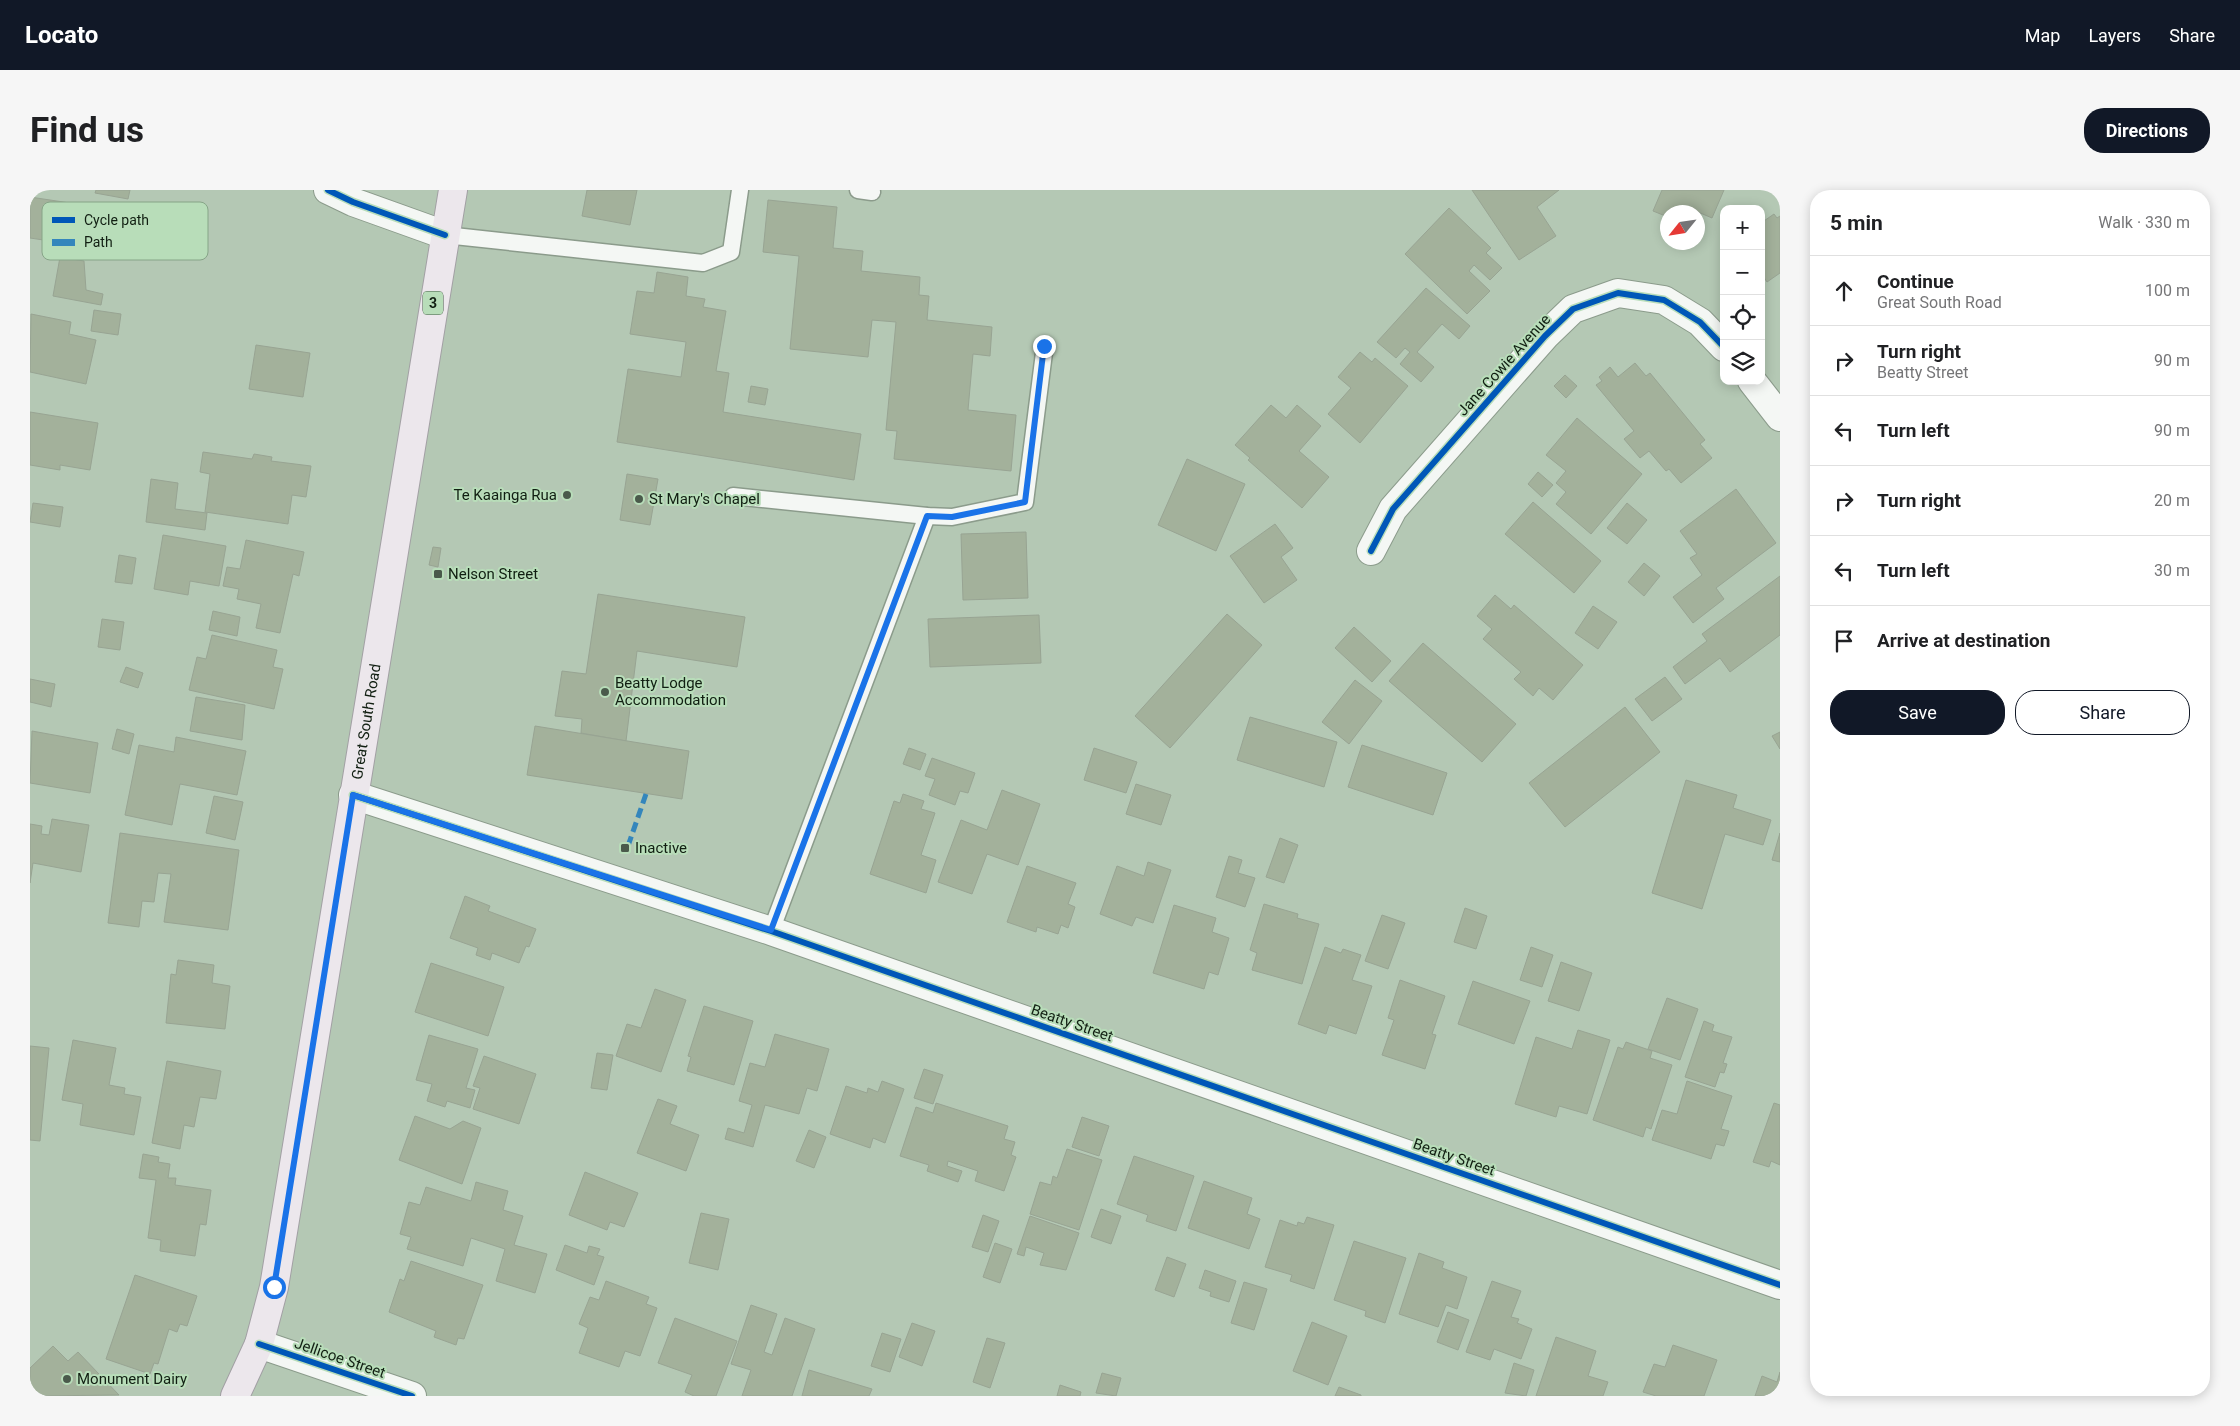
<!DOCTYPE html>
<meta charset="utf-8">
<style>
body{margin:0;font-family:Roboto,sans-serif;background:#f6f6f6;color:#202124}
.controls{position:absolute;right:15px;top:15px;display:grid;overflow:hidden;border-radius:10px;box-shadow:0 2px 12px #0003}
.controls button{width:45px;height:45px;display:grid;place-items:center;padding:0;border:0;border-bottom:1px solid #e0e0e0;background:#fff;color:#202124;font:25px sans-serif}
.compass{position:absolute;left:1630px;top:15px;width:45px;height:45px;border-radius:50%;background:#fff;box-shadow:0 2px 12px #0003;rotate:240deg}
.stop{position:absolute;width:15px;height:15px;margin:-11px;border:4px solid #1a73e8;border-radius:50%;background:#fff}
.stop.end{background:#1a73e8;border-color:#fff;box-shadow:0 1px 5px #0008}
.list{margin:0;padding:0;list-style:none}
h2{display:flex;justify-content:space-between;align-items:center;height:65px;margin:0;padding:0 20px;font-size:21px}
h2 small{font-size:16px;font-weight:400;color:#757577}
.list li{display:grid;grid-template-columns:32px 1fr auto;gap:15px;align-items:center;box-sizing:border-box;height:70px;padding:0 20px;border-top:1px solid #e0e0e0}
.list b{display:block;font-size:19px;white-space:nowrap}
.list p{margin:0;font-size:16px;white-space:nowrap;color:#757577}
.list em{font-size:16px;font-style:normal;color:#757577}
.actions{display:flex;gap:10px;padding:15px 20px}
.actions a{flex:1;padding:11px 0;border:1px solid #111827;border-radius:20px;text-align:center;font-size:18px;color:#111827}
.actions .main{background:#111827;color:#fff}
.icon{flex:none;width:28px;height:28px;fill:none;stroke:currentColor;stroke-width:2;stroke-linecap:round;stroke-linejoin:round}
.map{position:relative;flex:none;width:1750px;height:1206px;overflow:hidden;border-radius:20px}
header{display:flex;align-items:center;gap:30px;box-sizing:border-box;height:70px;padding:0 25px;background:#111827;color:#fff}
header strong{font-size:24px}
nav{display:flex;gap:28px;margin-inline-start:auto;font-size:18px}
.intro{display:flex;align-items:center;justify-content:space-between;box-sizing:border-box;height:120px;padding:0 30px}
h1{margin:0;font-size:35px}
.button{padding:12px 22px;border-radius:20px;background:#111827;color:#fff;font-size:18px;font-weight:700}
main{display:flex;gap:30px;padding:0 30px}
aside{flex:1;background:#fff;border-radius:20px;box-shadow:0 2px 12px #0003}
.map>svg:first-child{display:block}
</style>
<header>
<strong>Locato</strong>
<nav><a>Map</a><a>Layers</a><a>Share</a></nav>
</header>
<div class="intro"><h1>Find us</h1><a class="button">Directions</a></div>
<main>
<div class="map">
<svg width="1750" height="1206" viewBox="0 0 1750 1206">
<rect width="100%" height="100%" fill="#b4c8b4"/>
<g fill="#a3b19b" stroke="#98a493">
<path d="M66,0H100L98,9L65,3Z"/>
<path d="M557,0H607L600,35L552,26Z"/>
<path d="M1442,0H1529L1507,17L1526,46L1489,70Z"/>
<path d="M1632,0H1694L1682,28L1668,22H1638V27L1623,21Z"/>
<path d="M0,7L60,16L58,34L68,35L66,46L55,44L53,56L0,48Z"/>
<path d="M738,10L807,17L803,58L833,61L831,81L890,87L889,105L899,106L897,130L962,137L960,166L943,164L938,220L986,225L981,281L864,269L867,241L856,240L866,132L842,130L838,167L760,159L769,66L733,62Z"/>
<path d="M1419,18L1461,58L1456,63L1472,78L1460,90L1444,75L1439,81L1460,101L1437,124L1375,64Z"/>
<path d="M1744,24L1747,28L1750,26V83L1737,92L1731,83V33Z"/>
<path d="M30,67L54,71L56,100L73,104L71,115L23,106Z"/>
<path d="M627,82L658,87L656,106L675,109L673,117L696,121L686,181L699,183L693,222L831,244L824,290L587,252L598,179L651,187L656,152L600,144L607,101L624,103Z"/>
<path d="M1396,98L1440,136L1429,149L1412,134L1387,162L1404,177L1391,192L1370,174L1380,162L1375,158L1366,168L1347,152Z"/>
<path d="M64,120L91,124L88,145L61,141Z"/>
<path d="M1,124L41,132L39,144L66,150L56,194L0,182Z"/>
<path d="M226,155L280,163L273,207L219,199Z"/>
<path d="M1330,162L1342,172L1345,168L1378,196L1330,253L1298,224L1321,198L1308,187Z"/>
<path d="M1605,173L1616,186L1620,183L1675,250L1670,254L1682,268L1651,293L1639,279L1636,281L1619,261L1610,268L1594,249L1604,241L1566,195L1572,191L1569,187L1580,177L1588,187Z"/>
<path d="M1535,185L1547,196L1536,208L1524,196Z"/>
<path d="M721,196L738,199L735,215L718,212Z"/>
<path d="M1241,215L1256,228L1267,215L1291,236L1269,261L1299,287L1272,318L1218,270L1220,268L1205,255Z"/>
<path d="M0,222L68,233L60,280L30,275V280L0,275Z"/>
<path d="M1547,228L1612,284L1561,344L1526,314L1536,302L1526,293L1536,281L1516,265Z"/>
<path d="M173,262L222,269L224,264L242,267L241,271L281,276L276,307L262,305L258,334L175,322L180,284L170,282Z"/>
<path d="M1157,269L1215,294L1186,361L1128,335Z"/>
<path d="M1508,282L1523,295L1512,307L1498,294Z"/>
<path d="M597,284L628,289L620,335L590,330Z"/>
<path d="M121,289L148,293L145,319L177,323L175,340L116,332Z"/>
<path d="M1706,299L1746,353L1686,398L1694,409L1663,433L1643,407L1672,385L1660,368L1667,364L1650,341Z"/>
<path d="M1503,312L1571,371L1544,403L1475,344Z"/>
<path d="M3,313L33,317L30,337L0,332Z"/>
<path d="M1597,313L1617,330L1597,354L1577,338Z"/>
<path d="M1245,334L1263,358L1251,367L1267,390L1234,413L1200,366Z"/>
<path d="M996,342L998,408L933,410L931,344Z"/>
<path d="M133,345L196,356L189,396L160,391L158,405L124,399Z"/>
<path d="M216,350L274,362L269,386L263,384L250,443L226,438L231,414L207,409L209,399L193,396L197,377L210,379Z"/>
<path d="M403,357L411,358L408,377L399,375Z"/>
<path d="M89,365L106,368L102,394L85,392Z"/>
<path d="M1614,373L1630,386L1614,406L1598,392Z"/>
<path d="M1750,386V445L1700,482L1690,468L1655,494L1643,477L1677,451L1672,444Z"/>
<path d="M568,404L715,427L707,477L607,461L596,551L551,543L552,529L525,526L532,481L556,484Z"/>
<path d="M1465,405L1481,419L1484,415L1553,475L1523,510L1509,498L1503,506L1484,489L1491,482L1453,449L1462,439L1447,426Z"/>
<path d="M1563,416L1587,432L1568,459L1545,443Z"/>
<path d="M183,421L210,427L207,446L179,440Z"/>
<path d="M1197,424L1232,455L1140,558L1105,526Z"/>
<path d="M1009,425L1011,473L900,477L898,429Z"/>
<path d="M72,429L94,432L90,460L68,457Z"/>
<path d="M1324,437L1361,471L1342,492L1305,458Z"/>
<path d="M182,445L247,460L243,477L253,479L244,519L159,500L167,467L176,469Z"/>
<path d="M1393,453L1486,534L1452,572L1359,491Z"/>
<path d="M96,477L113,483L108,498L90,492Z"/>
<path d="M1635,487L1652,509L1622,531L1605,509Z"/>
<path d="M0,489L25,494L21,517L0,512Z"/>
<path d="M1325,490L1352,511L1319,554L1292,532Z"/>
<path d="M166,507L215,515L212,550L160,541Z"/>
<path d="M1595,517L1630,562L1535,637L1499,593Z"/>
<path d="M1220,527L1307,552L1294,597L1207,570Z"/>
<path d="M505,536L659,561L652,609L497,585Z"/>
<path d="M87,539L104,544L99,564L82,559Z"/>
<path d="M2,541L68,553L60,603L0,593Z"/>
<path d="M1750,542V559L1742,546Z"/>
<path d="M146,547L216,561L207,605L150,594L142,635L95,625L109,555L144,562Z"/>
<path d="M1332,555L1417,583L1403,625L1318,597Z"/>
<path d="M879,558L896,564L890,580L873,574Z"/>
<path d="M1064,558L1107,572L1096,603L1054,590Z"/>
<path d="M902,568L945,583L938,603L930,601L925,615L899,605L905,589L895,586Z"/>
<path d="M1656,590L1707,605L1703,618L1741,630L1733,655L1695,644L1672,719L1622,703Z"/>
<path d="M1106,594L1141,605L1131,635L1096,624Z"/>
<path d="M972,600L1010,614L988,675L957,664L942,704L908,692L931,630L957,640Z"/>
<path d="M873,604L894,611L891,619L905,623L891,665L906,670L896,703L840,684L864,611L870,613Z"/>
<path d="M184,606L213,612L205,650L176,643Z"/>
<path d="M22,629L59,635L51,682L3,673L0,693V634L12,636L11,644L19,645Z"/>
<path d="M90,643L209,660L198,740L134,732L141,684L128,683L124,712L112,711L109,737L78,733Z"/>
<path d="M1750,643V672L1742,670Z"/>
<path d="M1250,648L1268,655L1254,693L1236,687Z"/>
<path d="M1199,666L1212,670L1208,683L1225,688L1215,717L1186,707Z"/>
<path d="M1118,672L1141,680L1123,733L1106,727L1102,736L1070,724L1087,676L1114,686Z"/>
<path d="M997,676L1046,693L1038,714L1045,717L1038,738L1031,735L1028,744L1007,737L1006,742L977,732Z"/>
<path d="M435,706L460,716L458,721L506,739L499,757L496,756L489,773L462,763L460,770L446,765L448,758L420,748Z"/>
<path d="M1234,714L1268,724L1267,728L1289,734L1272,794L1222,780L1227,763L1220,760Z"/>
<path d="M1144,715L1186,728L1182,742L1199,748L1188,785L1179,782L1174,799L1123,783Z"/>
<path d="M1435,718L1457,726L1446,759L1424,752Z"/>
<path d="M1352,725L1375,733L1358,779L1335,771Z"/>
<path d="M1295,757L1311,763L1313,759L1331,765L1322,790L1342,796L1326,844L1299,835L1296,844L1268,834Z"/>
<path d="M1501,757L1523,765L1512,797L1490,790Z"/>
<path d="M148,770L184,775L182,793L200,796L195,839L136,833L141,784L146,785Z"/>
<path d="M1531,772L1562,783L1549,821L1518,811Z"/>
<path d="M401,773L474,797L458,846L385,822Z"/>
<path d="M1370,790L1415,806L1402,844L1406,845L1395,879L1352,865L1364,830L1358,828Z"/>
<path d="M1443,791L1500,811L1484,854L1428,834Z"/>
<path d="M625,799L656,810L631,882L586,866L597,834L611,838Z"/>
<path d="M1637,808L1668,819L1650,870L1618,859Z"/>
<path d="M674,816L723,831L704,895L657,881L661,867L658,866Z"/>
<path d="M1674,831L1684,835L1682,841L1702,847L1693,873L1697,874L1694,883L1690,882L1685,897L1655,887Z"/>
<path d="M1548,840L1580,850L1557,924L1529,916L1526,927L1485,914L1506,847L1542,859Z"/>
<path d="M745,844L799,859L787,901L777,898L769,924L735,915L723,957L695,949L698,938L714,943L722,915L709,911L720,873L735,877Z"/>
<path d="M399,845L448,859L436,898L445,900L440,918L417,911L415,917L397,911L402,894L386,890Z"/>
<path d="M43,850L86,858L79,895L95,898L94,904L111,907L104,945L50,935L53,914L32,910Z"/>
<path d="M1596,852L1622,861L1620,868L1642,875L1621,939L1616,937L1613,947L1563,930L1588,857L1593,859Z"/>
<path d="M0,856L19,858L10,951L0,950Z"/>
<path d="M567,863L583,865L577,900L561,898Z"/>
<path d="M454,866L506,884L489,934L443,919L450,898L443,896Z"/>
<path d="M137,871L191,881L186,909L170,907L164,937L154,935L150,959L122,953Z"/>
<path d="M894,879L913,885L903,914L884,908Z"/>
<path d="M852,891L874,899L855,953L843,948L840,958L800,944L816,896L837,903L838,898L848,902Z"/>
<path d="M1657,891L1702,906L1691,939L1699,941L1694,956L1686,954L1681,969L1622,950L1632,920L1647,924Z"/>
<path d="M628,909L647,916L640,934L669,945L656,981L607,963Z"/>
<path d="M906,913L978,936L974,949L985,952L981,965L986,967L974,1001L945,991L948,981L918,971L917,976L932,981L928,992L897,981L899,975L870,966L886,917L903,923Z"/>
<path d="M1744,913L1750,915V975L1741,971L1739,977L1723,972Z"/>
<path d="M385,926L420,939L433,931L451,938L432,994L369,970Z"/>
<path d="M1052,927L1079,936L1069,966L1042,957Z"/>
<path d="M779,940L796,947L784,978L766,971Z"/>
<path d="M1037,959L1072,970L1049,1040L1000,1024L1010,992L1021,995L1023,986L1027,988Z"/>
<path d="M113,964L129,967L128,972L140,974L138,988H146L145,995L181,1000L176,1035L170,1034L165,1066L130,1061L131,1050L118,1048L126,990L109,988Z"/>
<path d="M1104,966L1164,986L1146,1041L1116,1031L1118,1025L1087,1014Z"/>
<path d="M555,982L608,1003L594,1037L580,1032L577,1040L539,1025Z"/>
<path d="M1174,991L1222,1008L1217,1024L1230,1029L1219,1059L1158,1038Z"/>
<path d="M446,992L478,1001L473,1020L493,1026L484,1055L517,1064L505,1103L466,1091L475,1059L441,1048L433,1076L377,1059L381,1047L370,1044L379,1012L390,1015L396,997L441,1011Z"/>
<path d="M1071,1019L1091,1026L1081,1054L1061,1047Z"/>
<path d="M671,1023L699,1029L688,1080L659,1073Z"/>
<path d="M953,1025L969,1031L958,1062L942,1057Z"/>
<path d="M1000,1026L1049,1043L1036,1080L1010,1075L1014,1063L996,1057L994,1066L987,1064Z"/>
<path d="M1277,1027L1304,1035L1284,1099L1260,1091L1262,1085L1235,1077L1250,1030L1267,1036L1268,1032L1274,1034Z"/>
<path d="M1324,1051L1376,1068L1355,1133L1335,1126L1336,1121L1304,1110Z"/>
<path d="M965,1053L982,1059L970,1093L953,1087Z"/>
<path d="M535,1055L557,1063L559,1056L570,1059L567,1065L574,1067L564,1095L526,1080Z"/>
<path d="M1389,1063L1414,1072L1412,1078L1437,1087L1427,1119L1416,1115L1408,1137L1369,1124Z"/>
<path d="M1137,1067L1156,1074L1144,1107L1125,1100Z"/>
<path d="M381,1071L453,1095L434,1149L428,1148L426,1155L404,1147L406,1141L359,1122L370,1089L374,1091Z"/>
<path d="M1175,1080L1206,1091L1199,1112L1180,1106L1181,1102L1169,1098Z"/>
<path d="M105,1085L167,1106L157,1136L150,1134L147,1142L139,1139L128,1174L124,1173L120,1184L76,1169Z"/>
<path d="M576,1091L619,1107L616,1114L627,1118L610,1166L595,1161L589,1177L549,1163L558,1138L549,1134L560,1107L569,1110Z"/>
<path d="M1462,1091L1491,1101L1481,1127L1489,1129L1487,1133L1502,1139L1491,1169L1464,1159L1460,1170L1436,1162Z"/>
<path d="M1214,1092L1237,1099L1224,1140L1201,1133Z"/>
<path d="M721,1115L747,1124L734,1162L742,1165L755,1128L785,1139L762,1206H712L721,1180L701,1174Z"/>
<path d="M1418,1122L1439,1130L1428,1160L1407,1152Z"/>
<path d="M645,1128L707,1151L686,1206H664L655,1202L662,1185L628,1173Z"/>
<path d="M1282,1132L1317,1146L1298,1195L1263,1181Z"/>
<path d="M882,1133L905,1141L892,1176L869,1167Z"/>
<path d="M852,1143L871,1149L860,1182L841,1176Z"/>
<path d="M1526,1147L1566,1161L1558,1186L1578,1192L1573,1206H1506Z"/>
<path d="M957,1148L975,1153L960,1198L943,1192Z"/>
<path d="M1643,1155L1687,1170L1674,1206H1626L1613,1202L1624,1174L1635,1177Z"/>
<path d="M23,1156L38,1171L48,1162L89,1205L3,1206L4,1204L0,1200V1178Z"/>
<path d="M1484,1173L1504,1180L1496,1206L1475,1203Z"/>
<path d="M779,1180L842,1199L839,1206H772Z"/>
<path d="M1750,1182V1206H1725L1732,1186L1747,1192Z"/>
<path d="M1072,1183L1091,1188L1086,1206L1066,1203Z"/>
<path d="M1030,1195L1051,1202L1050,1206H1027Z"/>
<path d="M1309,1197L1331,1205V1206H1305Z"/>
</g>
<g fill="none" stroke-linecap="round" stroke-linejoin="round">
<defs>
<g id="service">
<path d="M828,0L842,2"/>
<path d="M415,45L673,73L701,62L710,0"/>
<path d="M703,306L897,326L922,327L995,312L1015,155"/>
<path d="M741,741L897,326"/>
</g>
<g id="minor">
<path d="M298,0L323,12L415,45"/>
<path d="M1722,191L1750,227"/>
<path d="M1341,361L1363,319L1515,146L1543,119L1588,103L1634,110L1670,132L1694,157"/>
<path d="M323,605L741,741L1750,1095"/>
<path d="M229,1154L382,1206"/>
</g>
<g id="primary">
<path id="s1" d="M205,1206L229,1154L244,1097L423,0"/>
</g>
</defs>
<use href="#service" stroke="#8b9b8b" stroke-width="19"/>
<use href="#minor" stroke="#8b9b8b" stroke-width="30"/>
<use href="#primary" stroke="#a2a0a4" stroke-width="30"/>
<use href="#service" stroke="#f4f7f4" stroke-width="16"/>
<use href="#minor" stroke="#f4f7f4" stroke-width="28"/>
<use href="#primary" stroke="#ece7ec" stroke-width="28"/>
<path stroke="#3486bc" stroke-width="5" stroke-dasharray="10 5" stroke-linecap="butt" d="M598,656L616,604"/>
<defs>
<g id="cycleway">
<path d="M298,0L323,12L415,45"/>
<path d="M1341,361L1363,319L1515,146L1543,119L1588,103L1634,110L1670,132L1694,157"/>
<path d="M323,605L741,741L1750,1095"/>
<path d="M229,1154L382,1206"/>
</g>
</defs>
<use href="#cycleway" stroke="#b8ddb9" stroke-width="9"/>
<use href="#cycleway" stroke="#0057b8" stroke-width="6"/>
</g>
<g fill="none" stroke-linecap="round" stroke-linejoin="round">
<path stroke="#1a73e8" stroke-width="6" d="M244,1097L323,605L741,740L897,326L922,327L995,312L1014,156"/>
</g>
<g fill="#4a5a4b" stroke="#b8ddb9" stroke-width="2">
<circle cx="537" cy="305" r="5"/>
<circle cx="609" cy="309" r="5"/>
<rect x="403" y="379" width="10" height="10" rx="2.5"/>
<circle cx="575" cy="502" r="5"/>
<rect x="590" y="653" width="10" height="10" rx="2.5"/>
<circle cx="37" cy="1189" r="5"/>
</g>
<g text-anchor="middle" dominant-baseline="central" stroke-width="4" stroke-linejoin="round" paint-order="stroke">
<rect fill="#b8ddb9" stroke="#435844" stroke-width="1" x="393" y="101.5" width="20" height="23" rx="4"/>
<g font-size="14" font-weight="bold" fill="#111f12">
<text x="403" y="113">3</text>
</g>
<g font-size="15" fill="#111f12" stroke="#b8ddb9">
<text transform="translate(1474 175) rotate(-48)">Jane Cowie Avenue</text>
<text stroke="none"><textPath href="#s1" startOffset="689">Great South Road</textPath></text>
<text transform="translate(1042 833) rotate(19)">Beatty Street</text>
<text transform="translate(1424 967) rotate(19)">Beatty Street</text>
<text transform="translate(310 1168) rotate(19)">Jellicoe Street</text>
</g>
<g font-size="15" fill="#111f12" stroke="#b8ddb9" text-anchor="start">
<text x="527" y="305" text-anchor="end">Te Kaainga Rua</text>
<text x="619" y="309">St Mary's Chapel</text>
<text x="418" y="384">Nelson Street</text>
<text x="585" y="493">Beatty Lodge<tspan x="585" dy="17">Accommodation</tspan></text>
<text x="605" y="658">Inactive</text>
<text x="47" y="1189">Monument Dairy</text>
</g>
</g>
<rect x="12" y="12" width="166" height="58" rx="8" fill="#b8ddb9" stroke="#86a487" stroke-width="1"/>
<rect x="22" y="27" width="23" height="6" fill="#0057b8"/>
<rect x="22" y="49" width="23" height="7" fill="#3486bc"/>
<g font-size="14" fill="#111f12">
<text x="54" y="35">Cycle path</text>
<text x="54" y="57">Path</text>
</g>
</svg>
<div class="controls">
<button>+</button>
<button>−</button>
<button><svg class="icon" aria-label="locate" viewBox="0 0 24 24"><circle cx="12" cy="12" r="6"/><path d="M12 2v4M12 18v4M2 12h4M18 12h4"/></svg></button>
<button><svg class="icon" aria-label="layers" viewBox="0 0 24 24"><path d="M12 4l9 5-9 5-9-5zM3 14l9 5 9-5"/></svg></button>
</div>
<svg class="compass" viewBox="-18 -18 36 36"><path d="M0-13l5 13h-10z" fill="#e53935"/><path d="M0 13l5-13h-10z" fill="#757577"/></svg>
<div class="stop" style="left:244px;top:1097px"></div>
<div class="stop end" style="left:1014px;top:156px"></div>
</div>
<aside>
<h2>5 min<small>Walk · 330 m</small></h2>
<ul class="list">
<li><svg class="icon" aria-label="ahead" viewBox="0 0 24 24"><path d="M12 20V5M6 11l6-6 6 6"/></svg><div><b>Continue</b><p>Great South Road</p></div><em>100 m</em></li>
<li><svg class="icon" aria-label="right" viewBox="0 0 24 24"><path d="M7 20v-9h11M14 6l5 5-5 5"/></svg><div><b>Turn right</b><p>Beatty Street</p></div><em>90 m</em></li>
<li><svg class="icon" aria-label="left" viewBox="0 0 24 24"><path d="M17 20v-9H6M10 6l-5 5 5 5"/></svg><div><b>Turn left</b></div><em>90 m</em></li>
<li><svg class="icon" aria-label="right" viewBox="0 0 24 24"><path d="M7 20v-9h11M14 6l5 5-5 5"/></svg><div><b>Turn right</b></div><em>20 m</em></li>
<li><svg class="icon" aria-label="left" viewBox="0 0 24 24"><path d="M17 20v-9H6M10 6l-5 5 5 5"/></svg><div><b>Turn left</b></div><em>30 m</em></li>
<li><svg class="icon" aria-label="arrive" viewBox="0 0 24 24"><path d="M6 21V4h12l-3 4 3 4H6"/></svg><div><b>Arrive at destination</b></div></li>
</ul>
<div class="actions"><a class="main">Save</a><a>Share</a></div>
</aside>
</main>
